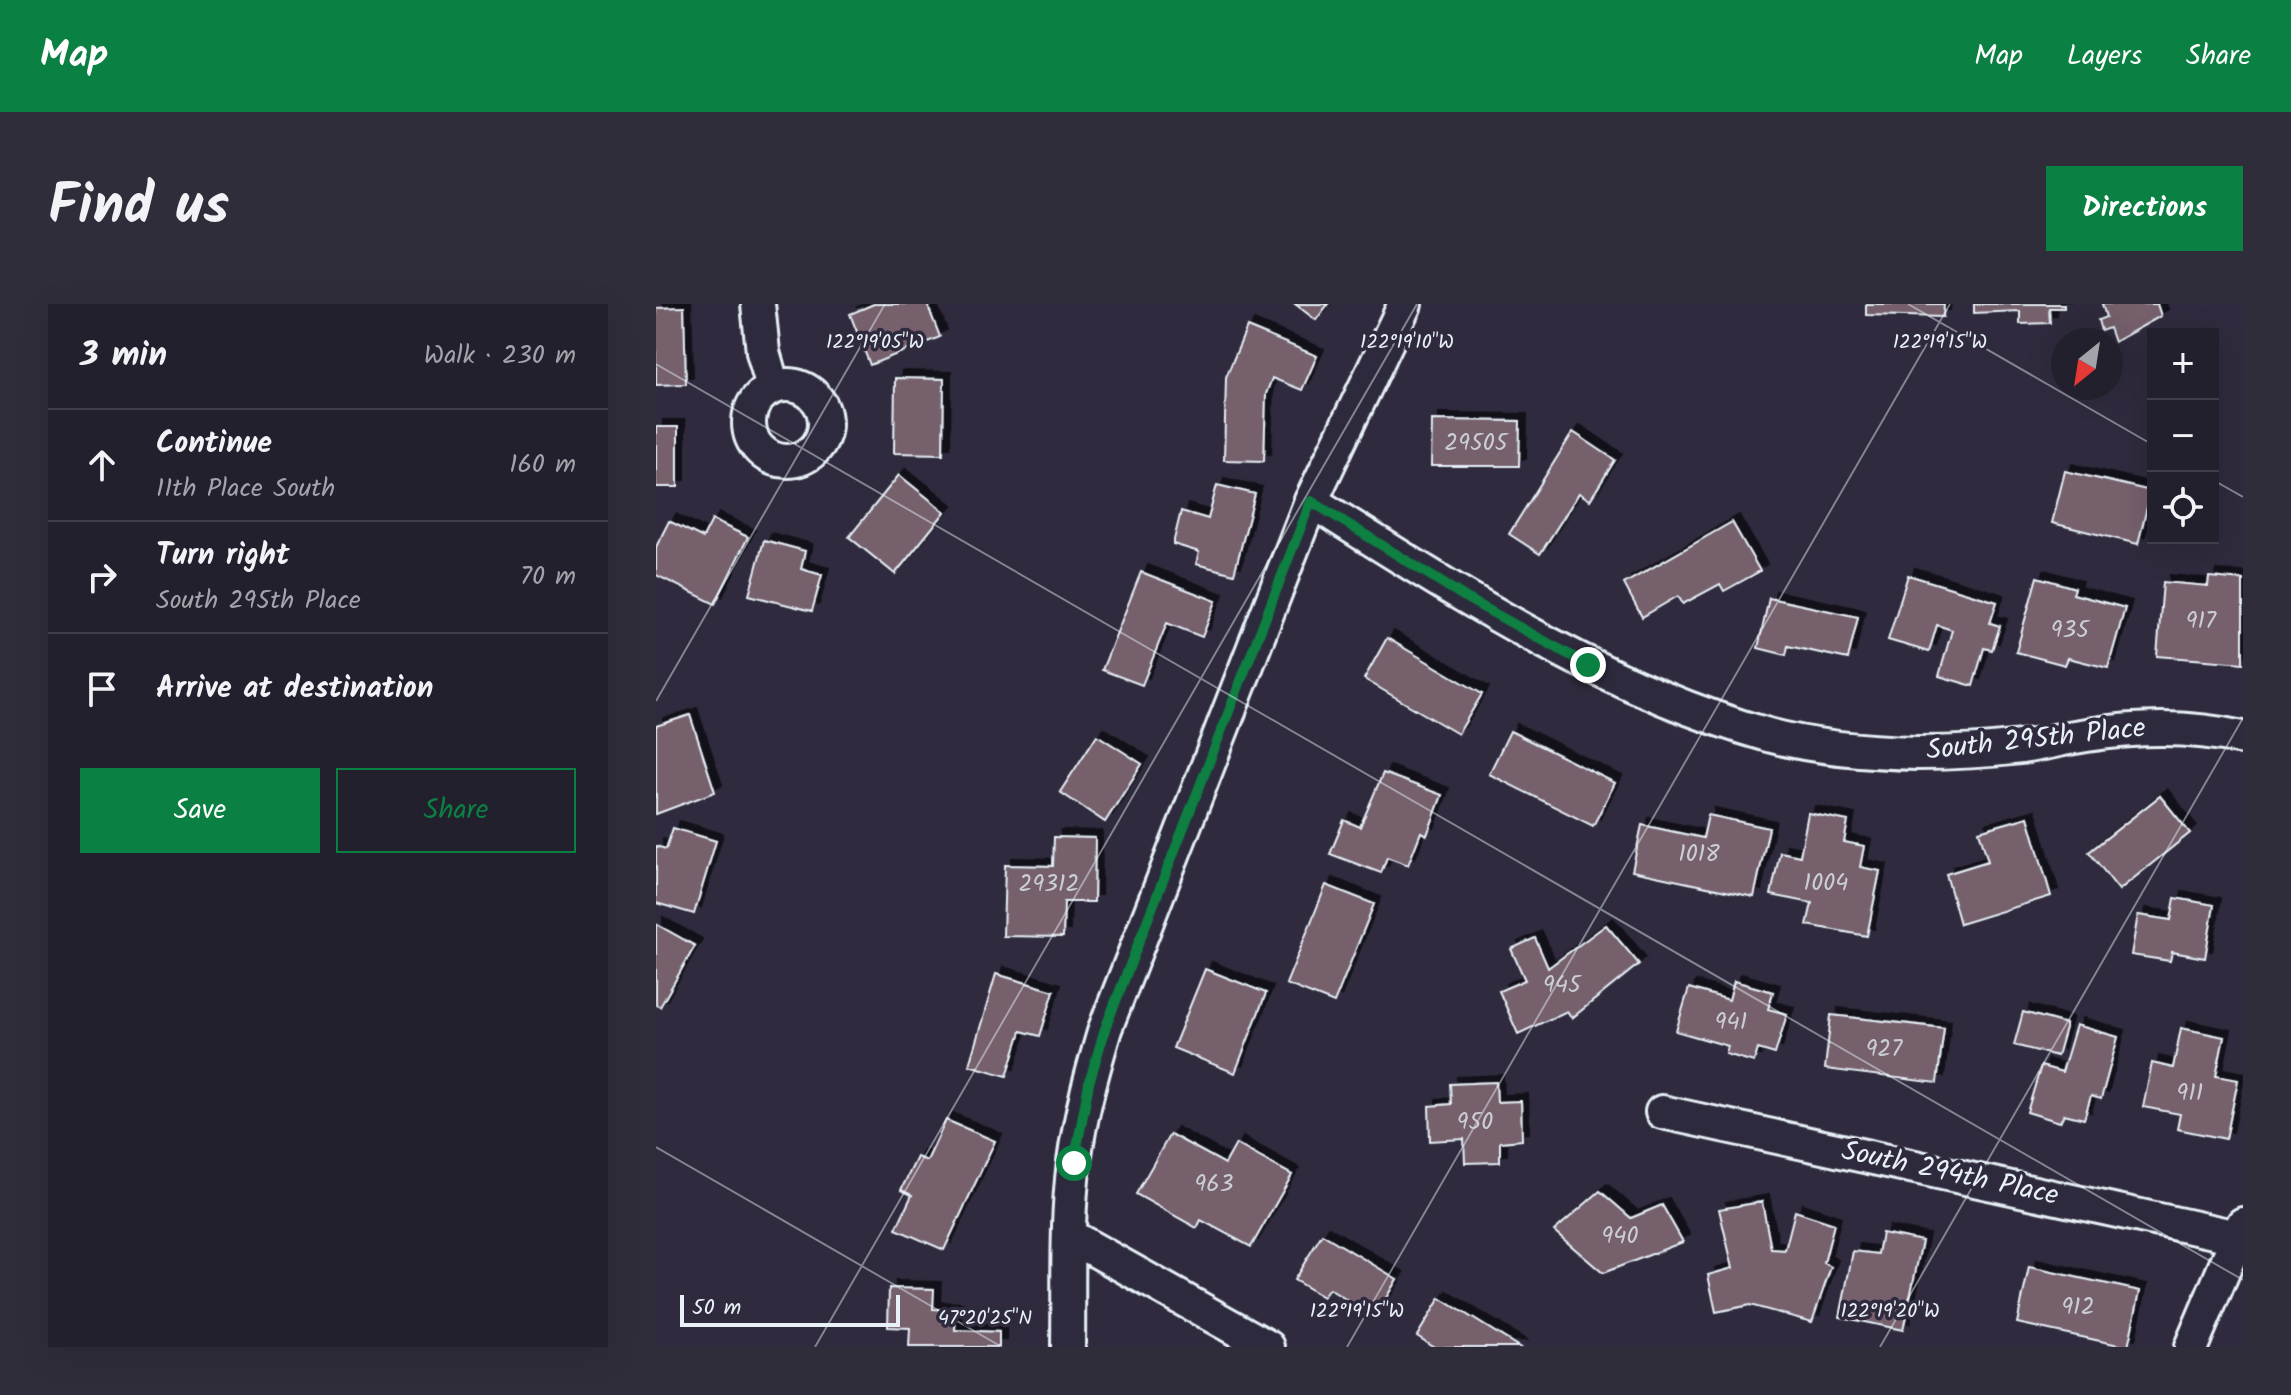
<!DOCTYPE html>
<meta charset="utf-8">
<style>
body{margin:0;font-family:Kalam,sans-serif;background:#2f2d3a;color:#f1f3f6}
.controls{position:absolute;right:24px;top:24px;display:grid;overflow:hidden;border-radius:0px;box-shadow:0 8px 32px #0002}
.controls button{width:72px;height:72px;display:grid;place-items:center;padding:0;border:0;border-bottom:2px solid #403e4a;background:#23202e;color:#f1f3f6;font:40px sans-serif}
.compass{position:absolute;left:1395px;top:24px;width:72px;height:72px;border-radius:50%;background:#23202e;box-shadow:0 8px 32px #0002;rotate:210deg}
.scale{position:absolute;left:24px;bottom:20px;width:220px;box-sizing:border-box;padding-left:8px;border:4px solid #e8f1f8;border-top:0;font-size:22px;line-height:28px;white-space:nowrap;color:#e8f1f8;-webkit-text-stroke:6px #2f2a3d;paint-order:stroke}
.stop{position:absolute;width:24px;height:24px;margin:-18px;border:6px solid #0b8043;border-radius:50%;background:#fff}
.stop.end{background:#0b8043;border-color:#fff;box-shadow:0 2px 8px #0008}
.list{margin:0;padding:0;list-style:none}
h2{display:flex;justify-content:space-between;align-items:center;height:104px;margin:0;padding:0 32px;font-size:34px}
h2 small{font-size:26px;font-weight:400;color:#a3a3aa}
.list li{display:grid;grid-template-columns:52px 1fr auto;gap:24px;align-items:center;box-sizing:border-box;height:112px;padding:0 32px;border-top:2px solid #403e4a}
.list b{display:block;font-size:30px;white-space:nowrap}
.list p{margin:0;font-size:26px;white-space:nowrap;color:#a3a3aa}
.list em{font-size:26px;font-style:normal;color:#a3a3aa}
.actions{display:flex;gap:16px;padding:24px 32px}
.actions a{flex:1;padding:18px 0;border:2px solid #0b8043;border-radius:0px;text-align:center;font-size:28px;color:#0b8043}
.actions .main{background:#0b8043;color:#fff}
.icon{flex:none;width:44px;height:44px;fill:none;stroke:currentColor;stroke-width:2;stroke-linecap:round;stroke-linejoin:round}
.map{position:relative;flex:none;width:1587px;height:1043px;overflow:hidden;border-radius:0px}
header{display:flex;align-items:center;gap:48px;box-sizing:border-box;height:112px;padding:0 40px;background:#0b8043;color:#fff}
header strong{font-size:38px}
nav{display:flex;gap:44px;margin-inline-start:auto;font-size:28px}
.intro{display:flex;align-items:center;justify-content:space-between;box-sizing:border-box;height:192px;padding:0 48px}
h1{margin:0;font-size:56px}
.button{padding:20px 36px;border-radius:0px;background:#0b8043;color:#fff;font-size:28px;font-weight:700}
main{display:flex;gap:48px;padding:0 48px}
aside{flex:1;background:#23202e;border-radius:0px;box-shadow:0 8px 32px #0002}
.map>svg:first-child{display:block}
</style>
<header>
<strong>Map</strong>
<nav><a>Map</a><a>Layers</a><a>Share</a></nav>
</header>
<div class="intro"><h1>Find us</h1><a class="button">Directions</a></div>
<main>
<aside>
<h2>3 min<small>Walk · 230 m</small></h2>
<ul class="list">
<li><svg class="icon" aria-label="ahead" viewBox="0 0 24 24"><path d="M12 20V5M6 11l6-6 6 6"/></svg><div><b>Continue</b><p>11th Place South</p></div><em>160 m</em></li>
<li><svg class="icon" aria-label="right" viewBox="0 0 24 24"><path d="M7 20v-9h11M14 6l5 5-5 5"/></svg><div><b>Turn right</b><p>South 295th Place</p></div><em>70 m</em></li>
<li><svg class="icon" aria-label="arrive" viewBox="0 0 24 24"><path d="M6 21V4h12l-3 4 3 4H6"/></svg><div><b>Arrive at destination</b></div></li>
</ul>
<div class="actions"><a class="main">Save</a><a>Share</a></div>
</aside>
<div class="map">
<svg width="1587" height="1043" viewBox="0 0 1587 1043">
<defs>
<filter id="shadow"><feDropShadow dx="7" dy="-7" stdDeviation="0" flood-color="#0009"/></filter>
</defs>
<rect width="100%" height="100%" fill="#2f2a3d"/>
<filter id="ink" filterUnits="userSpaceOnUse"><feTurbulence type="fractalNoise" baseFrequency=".0125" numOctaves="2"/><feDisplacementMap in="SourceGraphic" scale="16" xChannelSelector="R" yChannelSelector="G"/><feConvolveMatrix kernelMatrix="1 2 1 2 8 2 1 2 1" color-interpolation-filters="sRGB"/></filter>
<g filter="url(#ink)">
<g fill="#75616c" stroke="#e8f1f8" stroke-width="2" filter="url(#shadow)">
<path d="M218,0H271L284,33L214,61L194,10Z"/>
<path d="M639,0H672L660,16Z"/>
<path d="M1210,0H1288L1287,13L1210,11Z"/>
<path d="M1318,0H1408V4H1393L1394,19L1364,20V7L1318,9Z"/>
<path d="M1446,0H1501L1505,12L1458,38L1453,24L1445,27L1442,16L1450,13Z"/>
<path d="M28,3L30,80L0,81V4Z"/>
<path d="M591,23L661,52L646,86L616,74L610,90L608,157L568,156L570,73Z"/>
<path d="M239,74L288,75L287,150L238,149Z"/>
<path d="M776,116L864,117L863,162H775Z"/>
<rect x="0" y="123" width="22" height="60"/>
<path d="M917,128L959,156L934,196L923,189L884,250L853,230Z"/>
<path d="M1409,167L1495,187L1482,240L1396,219Z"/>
<path d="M243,171L289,208L239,270L193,233Z"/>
<path d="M561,181L599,190L578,270L540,260L543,248L517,240L525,207L552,215Z"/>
<path d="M56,216L92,233L59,300L0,271V243L13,217L47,234Z"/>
<path d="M1076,218L1104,267L1068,287L1064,280L1027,300L1022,292L986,313L968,280Z"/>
<path d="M108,236L149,247L145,265L166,271L156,307L93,291Z"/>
<path d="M485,268L560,297L546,333L511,319L486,381L446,366Z"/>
<path d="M1252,271L1341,298L1334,319L1344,322L1336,346L1328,344L1317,382L1283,372L1296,326L1281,321L1273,348L1232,336Z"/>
<path d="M1381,273L1419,284L1417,290L1469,304L1452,364L1412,354L1409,361L1360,348Z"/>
<path d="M1553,273L1587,276V359L1501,352L1507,278L1552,282Z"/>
<path d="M1113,294L1202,313L1192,355L1132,342L1130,351L1102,344Z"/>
<path d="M731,334L826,390L802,430L708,375Z"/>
<path d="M34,411L59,488L0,510V422Z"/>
<path d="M854,427L959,479L937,522L833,470Z"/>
<path d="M441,431L486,460L449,518L404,488Z"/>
<path d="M727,469L786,491L771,531L765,528L752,561L731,553L725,569L674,550L688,516L704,523Z"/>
<path d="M1504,492L1534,529L1463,586L1433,548Z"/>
<path d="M1152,509L1192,517L1188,538L1208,542L1204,563L1224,567L1211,632L1151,621L1156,599L1115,591L1124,548L1144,552Z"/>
<path d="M1052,511L1113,524L1098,593L976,567L986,521L1047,534Z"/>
<path d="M1372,513L1395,592L1304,620L1290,570L1332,557L1323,527Z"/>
<path d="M17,524L60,537L38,610L0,599V542L10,545Z"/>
<path d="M398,533L439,534L438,598H408L407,633L347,632L349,561L397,562Z"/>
<path d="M670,581L718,600L678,699L630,680Z"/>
<path d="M1519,594L1558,601L1549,654L1516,648L1514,657L1475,651L1482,611L1515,616Z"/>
<path d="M0,620L39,642L4,703L0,701Z"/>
<path d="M950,621L983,660L916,714L911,707L862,730L843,687L869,676L855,645L879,634L892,664Z"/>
<path d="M549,665L610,689L579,769L517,744Z"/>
<path d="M340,670L398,687L384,732L365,727L351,772L313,761Z"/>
<path d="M1078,677L1117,688L1112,705L1131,710L1119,750L1102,745L1098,758L1070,750L1072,742L1020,727L1033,684L1073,696Z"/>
<path d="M1367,708L1410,720L1401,752L1358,741Z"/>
<path d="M1175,711L1288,724L1281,779L1169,765Z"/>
<path d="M1420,721L1462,733L1445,795L1435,792L1428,815L1408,810L1404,818L1371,808L1385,762L1406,768Z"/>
<path d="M1525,724L1568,733L1560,772L1582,776L1570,835L1521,825L1524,810L1487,803L1496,759L1517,764Z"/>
<path d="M840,778L841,798L865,797L866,836L844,838V858L809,859L808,835L774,837L773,802L795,800L794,780Z"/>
<path d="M290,816L339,837L288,946L240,925L256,891L245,886L261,853L271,857Z"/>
<path d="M514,830L569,860L580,840L636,871L595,943L545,916L541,924L480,890Z"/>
<path d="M944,887L975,914L1006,901L1027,938L947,969L898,927Z"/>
<path d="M1106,898L1115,945L1129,946L1139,907L1178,920L1168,959L1175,963L1156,1018L1094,1001L1060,1008L1052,971L1077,964L1063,905Z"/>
<path d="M1226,929L1266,937L1247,1026L1184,1013L1197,947L1222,950Z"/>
<path d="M666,930L741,975L719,1013L673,985L667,993L638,976Z"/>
<path d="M1373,963L1484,987L1472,1043L1361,1019Z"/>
<path d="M233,984L278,985L277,1005L300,1006L299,1026L343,1028V1043H253L254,1024L232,1023Z"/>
<path d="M784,994L863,1043H778L761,1032Z"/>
</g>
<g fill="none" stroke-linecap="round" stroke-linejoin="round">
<defs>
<g id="minor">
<path d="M102,0L107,48L117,83"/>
<circle cx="131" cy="119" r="38"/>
<path d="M655,197C800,288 946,384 1112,431C1160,444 1213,448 1262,449C1296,449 1332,447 1365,443C1387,440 1409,434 1431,431C1482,423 1536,422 1587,434"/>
<path d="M1006,808L1581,933"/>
<path d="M414,932L612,1043"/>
<path d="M412,1043C413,982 410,918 418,858C424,812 436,769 449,725L655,197L749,0"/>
<path d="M1535,1043L1587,920"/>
</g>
</defs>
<use href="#minor" stroke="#e8f1f8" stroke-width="38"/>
<use href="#minor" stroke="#2f2a3d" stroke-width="32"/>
</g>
</g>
<g fill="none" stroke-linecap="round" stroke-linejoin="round" filter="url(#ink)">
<path stroke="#0b8043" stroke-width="10" d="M418,859L433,779L449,725L655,197L812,295L932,361"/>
</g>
<path fill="none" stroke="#e8f1f8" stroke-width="2" stroke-opacity="0.45" d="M1252,0L1497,141M0,60L1587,976M1557,176L1587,193M0,397L229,0M0,843L346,1043M159,1043L761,0M691,1043L1294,0M1224,1043L1587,414"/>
<g text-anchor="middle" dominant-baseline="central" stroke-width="7" stroke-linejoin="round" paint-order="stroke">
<g font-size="24" fill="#cbcdd5">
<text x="820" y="139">29505</text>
<text x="1545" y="317">917</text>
<text x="1414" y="326">935</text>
<text x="1043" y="550">1018</text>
<text x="1170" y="579">1004</text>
<text x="393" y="580">29312</text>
<text x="906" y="681">945</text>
<text x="1075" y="718">941</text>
<text x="1228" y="745">927</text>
<text x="1534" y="789">911</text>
<text x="819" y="818">950</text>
<text x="558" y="880">963</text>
<text x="964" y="932">940</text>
<text x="1422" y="1003">912</text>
</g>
<g font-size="28" fill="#e8f1f8" stroke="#2f2a3d">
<text transform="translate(1380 436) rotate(-6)">South 295th Place</text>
<text transform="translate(1294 870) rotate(12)">South 294th Place</text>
</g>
</g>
<g font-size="20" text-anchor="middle" fill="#e8f1f8" stroke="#2f2a3d" stroke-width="7" stroke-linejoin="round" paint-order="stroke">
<text x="219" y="44">122°19'05"W</text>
<text x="751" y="44">122°19'10"W</text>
<text x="1284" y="44">122°19'15"W</text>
<text x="701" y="1013">122°19'15"W</text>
<text x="1234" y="1013">122°19'20"W</text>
<text x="329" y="1020">47°20'25"N</text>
</g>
</svg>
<div class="controls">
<button>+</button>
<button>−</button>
<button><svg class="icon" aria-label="locate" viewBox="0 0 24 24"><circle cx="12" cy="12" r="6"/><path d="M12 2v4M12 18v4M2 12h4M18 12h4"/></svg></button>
</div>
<svg class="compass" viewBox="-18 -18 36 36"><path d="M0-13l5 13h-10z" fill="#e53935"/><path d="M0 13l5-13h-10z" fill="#a3a3aa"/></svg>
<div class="scale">50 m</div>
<div class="stop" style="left:418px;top:859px"></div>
<div class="stop end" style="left:932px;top:361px"></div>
</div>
</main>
